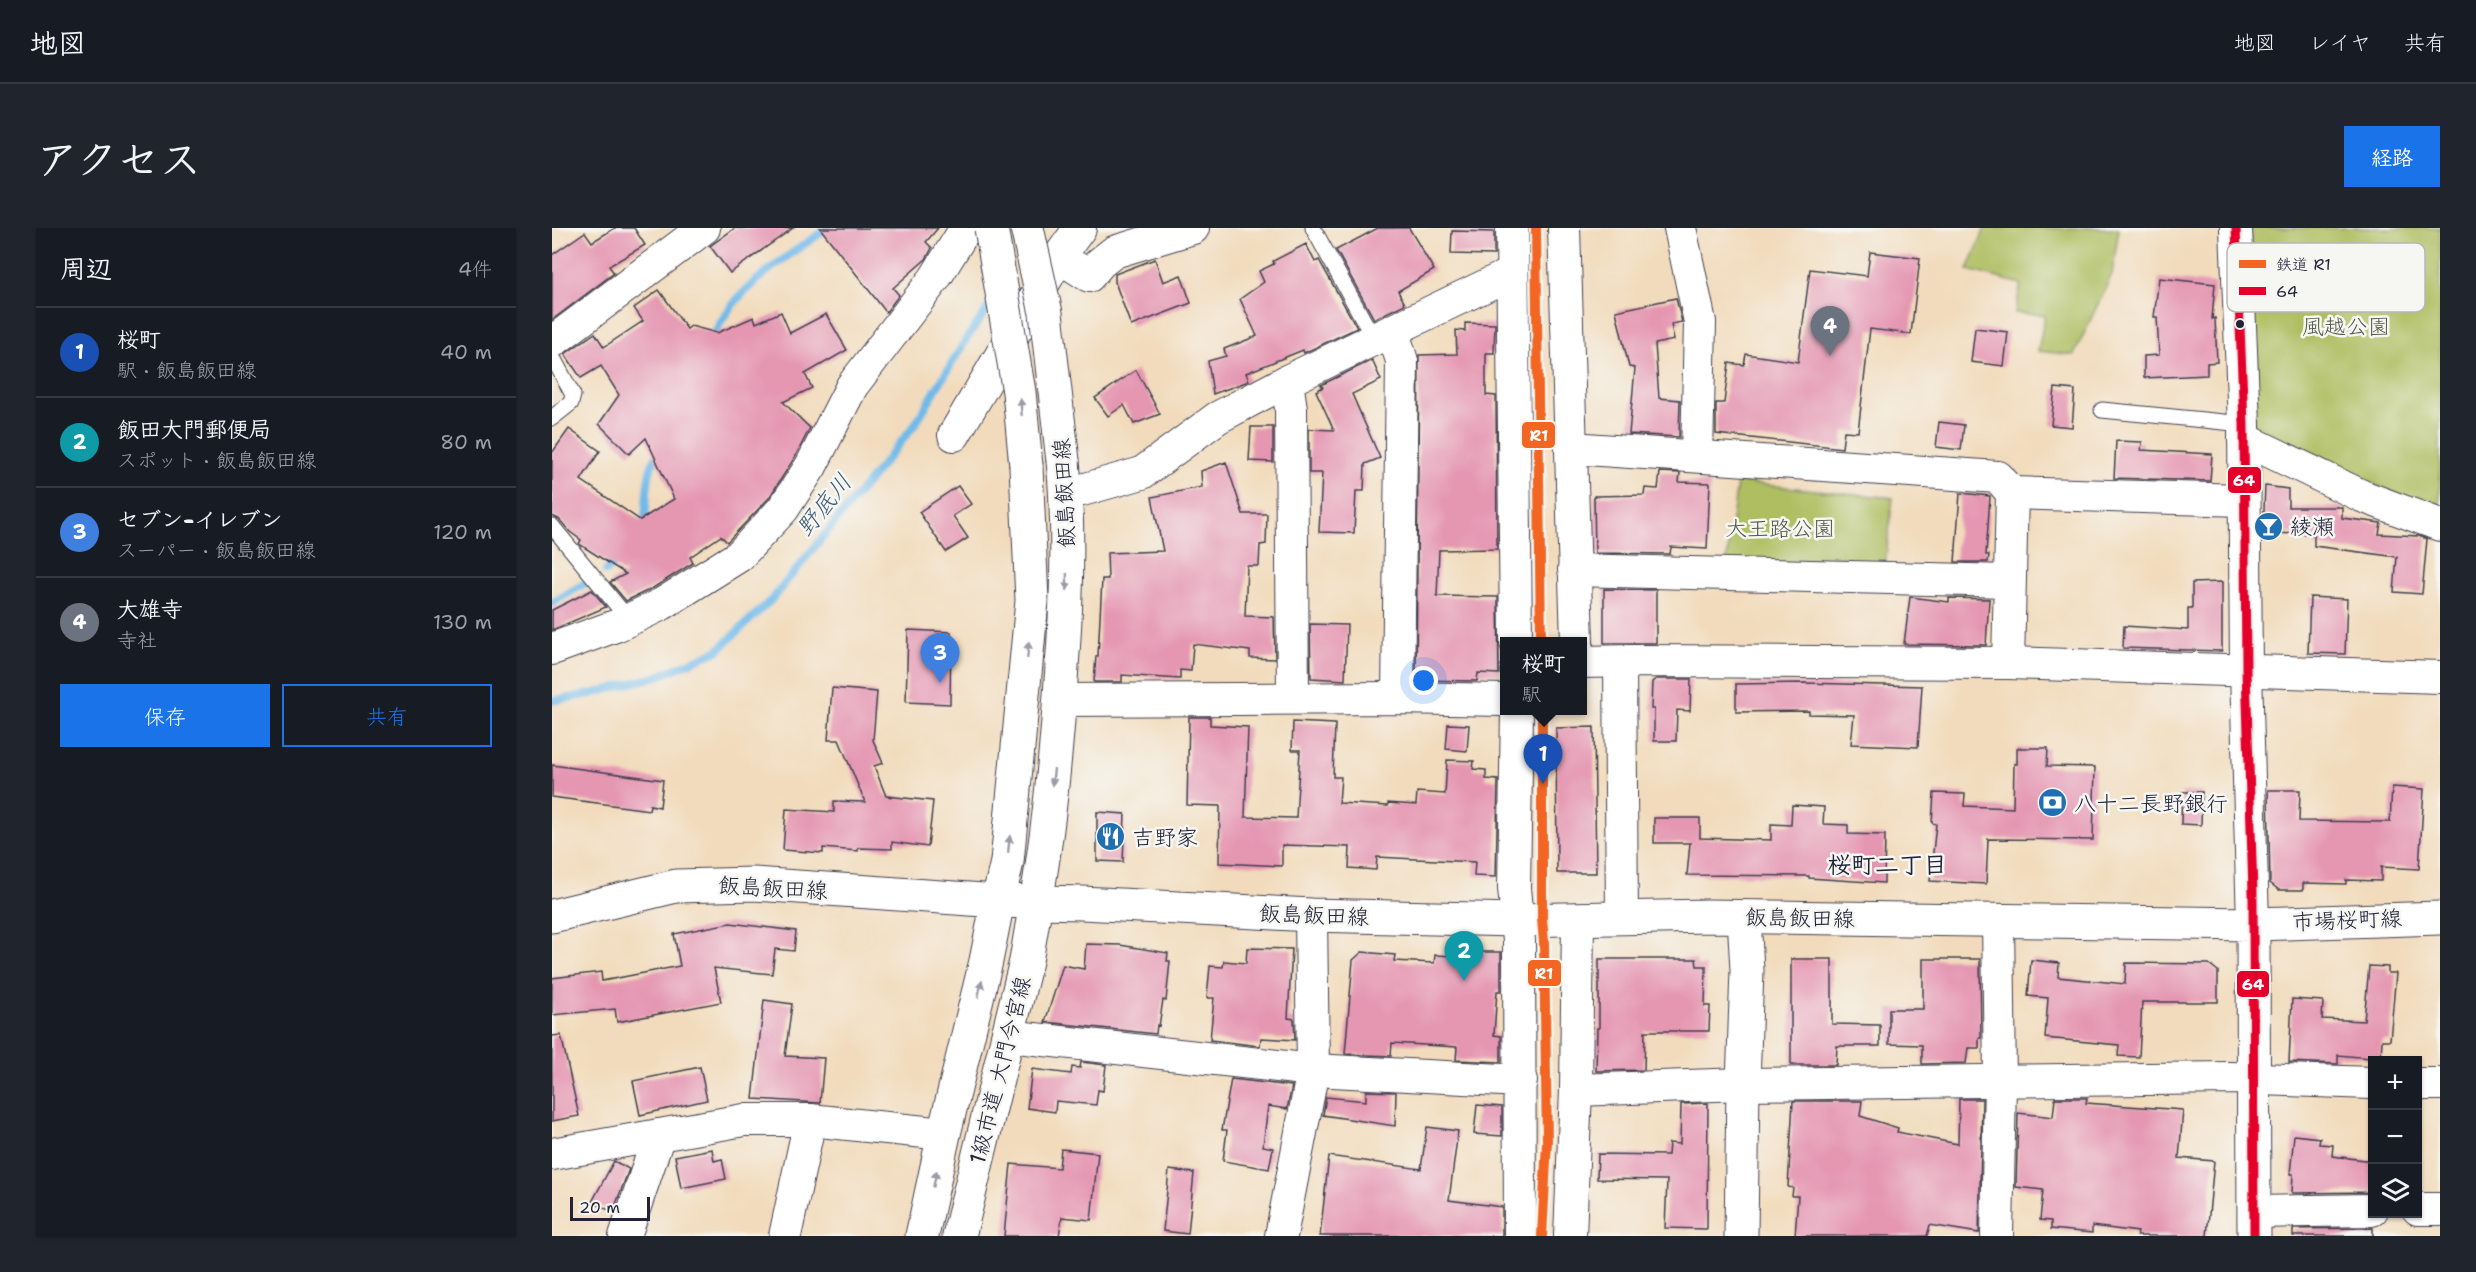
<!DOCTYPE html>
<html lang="ja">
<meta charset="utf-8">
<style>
body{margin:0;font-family:"Shantell Sans","Klee One",sans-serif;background:#20242c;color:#f1f3f6}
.controls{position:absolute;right:18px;bottom:18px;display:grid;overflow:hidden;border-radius:0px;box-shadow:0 2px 4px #0004}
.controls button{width:54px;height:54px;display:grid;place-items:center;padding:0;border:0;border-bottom:2px solid #363941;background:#171b24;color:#f1f3f6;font:30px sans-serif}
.scale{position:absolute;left:18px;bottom:15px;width:80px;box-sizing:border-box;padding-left:6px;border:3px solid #22223b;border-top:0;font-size:16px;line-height:21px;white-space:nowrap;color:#22223b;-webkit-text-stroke:4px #f6f6f2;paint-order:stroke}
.you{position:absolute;left:872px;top:453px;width:21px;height:21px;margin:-15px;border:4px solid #fff;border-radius:50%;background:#1a73e8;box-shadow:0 0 0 9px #1a73e833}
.badge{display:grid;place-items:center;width:39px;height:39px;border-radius:50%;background:#1a73e8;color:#fff;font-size:20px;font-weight:700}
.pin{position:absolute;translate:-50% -50px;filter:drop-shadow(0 2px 3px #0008)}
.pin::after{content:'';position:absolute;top:32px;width:21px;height:18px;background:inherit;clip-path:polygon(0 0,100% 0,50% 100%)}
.popup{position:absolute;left:948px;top:409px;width:87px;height:78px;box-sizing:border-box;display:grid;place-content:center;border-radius:0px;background:#171b24;filter:drop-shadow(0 2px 4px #0005);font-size:20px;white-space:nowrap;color:#9ea1a6}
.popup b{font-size:22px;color:#f1f3f6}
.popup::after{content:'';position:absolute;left:50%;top:100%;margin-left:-12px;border:12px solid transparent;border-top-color:#171b24}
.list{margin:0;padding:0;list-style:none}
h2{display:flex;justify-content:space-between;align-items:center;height:78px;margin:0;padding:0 24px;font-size:26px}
h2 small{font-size:20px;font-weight:400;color:#9ea1a6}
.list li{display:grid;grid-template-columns:39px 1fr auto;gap:18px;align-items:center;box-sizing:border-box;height:90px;padding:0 24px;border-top:2px solid #363941}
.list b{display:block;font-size:22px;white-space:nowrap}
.list p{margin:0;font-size:20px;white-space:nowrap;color:#9ea1a6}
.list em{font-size:20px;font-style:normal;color:#9ea1a6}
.actions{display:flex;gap:12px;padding:18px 24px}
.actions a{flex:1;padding:14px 0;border:2px solid #1a73e8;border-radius:0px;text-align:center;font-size:21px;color:#1a73e8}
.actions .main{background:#1a73e8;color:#fff}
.icon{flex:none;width:33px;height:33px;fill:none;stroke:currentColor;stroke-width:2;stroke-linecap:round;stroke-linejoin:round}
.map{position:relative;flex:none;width:1888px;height:1008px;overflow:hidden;border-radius:0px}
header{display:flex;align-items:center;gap:36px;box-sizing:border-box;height:84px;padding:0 30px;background:#171b24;border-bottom:2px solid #363941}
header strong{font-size:28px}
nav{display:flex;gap:33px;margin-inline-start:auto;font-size:21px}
.intro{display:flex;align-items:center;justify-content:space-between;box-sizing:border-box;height:144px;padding:0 36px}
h1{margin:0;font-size:42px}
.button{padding:15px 27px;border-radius:0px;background:#1a73e8;color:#fff;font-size:21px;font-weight:700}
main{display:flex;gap:36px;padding:0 36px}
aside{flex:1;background:#171b24;border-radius:0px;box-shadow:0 2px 4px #0004}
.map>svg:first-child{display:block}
</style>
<header>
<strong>地図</strong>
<nav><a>地図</a><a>レイヤ</a><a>共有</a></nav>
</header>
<div class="intro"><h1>アクセス</h1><a class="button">経路</a></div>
<main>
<aside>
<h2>周辺<small>4件</small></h2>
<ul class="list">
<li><span class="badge" style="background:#1a4fb4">1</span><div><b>桜町</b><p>駅 · 飯島飯田線</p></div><em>40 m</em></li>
<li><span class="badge" style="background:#0f9aa8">2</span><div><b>飯田大門郵便局</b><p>スポット · 飯島飯田線</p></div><em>80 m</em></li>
<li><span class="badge" style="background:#3f7fe0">3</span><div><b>セブン-イレブン</b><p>スーパー · 飯島飯田線</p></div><em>120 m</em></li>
<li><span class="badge" style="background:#6b7280">4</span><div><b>大雄寺</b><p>寺社</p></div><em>130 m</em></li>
</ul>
<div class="actions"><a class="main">保存</a><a>共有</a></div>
</aside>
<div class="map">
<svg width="1888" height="1008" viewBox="0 0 1888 1008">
<rect width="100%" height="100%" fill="#f6f6f2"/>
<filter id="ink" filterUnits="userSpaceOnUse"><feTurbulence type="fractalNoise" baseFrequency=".0167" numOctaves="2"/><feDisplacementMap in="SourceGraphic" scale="12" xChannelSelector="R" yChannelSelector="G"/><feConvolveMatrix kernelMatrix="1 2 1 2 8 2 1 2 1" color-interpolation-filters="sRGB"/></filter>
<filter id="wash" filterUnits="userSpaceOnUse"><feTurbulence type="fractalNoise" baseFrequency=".008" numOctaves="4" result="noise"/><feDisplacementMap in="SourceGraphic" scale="24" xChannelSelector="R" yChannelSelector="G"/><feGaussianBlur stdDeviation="1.35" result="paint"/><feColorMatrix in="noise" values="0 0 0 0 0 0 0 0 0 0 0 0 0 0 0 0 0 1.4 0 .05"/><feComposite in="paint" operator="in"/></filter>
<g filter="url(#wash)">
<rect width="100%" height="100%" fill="#f2dbbc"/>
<g fill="#aebe61" stroke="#68704e" stroke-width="1.5">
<path d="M1433,0H1567L1560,46L1522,127L1486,123L1493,87L1463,85L1469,56L1416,42Z"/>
<path d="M1698,0H1888V284L1778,238L1701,197Z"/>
<path d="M1185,254L1341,270L1332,345L1174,339Z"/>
</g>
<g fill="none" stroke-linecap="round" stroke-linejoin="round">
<g stroke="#70bae9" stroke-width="8">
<path d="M159,115C177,62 234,30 276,0"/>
<path d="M92,298C96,273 92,241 109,221"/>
<path d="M54,343L67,331"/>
<path d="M0,375L35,354"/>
<path d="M0,473L39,466L106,448L165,423L220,371L362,198L415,110L441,73"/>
</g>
</g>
<g id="blocks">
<g fill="#e597b2">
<path d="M63,0H82L93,17L57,38L62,45L0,92V27L33,4L40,14Z"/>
<path d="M183,0H241L178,45L158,18Z"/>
<path d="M268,0H386L374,14L380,20L374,31L341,60L347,67L334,84Z"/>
<path d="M826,0H857L882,42L846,63L853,76L822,91L784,22Z"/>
<path d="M900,3L942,4V27L899,26Z"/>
<path d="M754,16L763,34L767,32L805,100L752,125L751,122L694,145L697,153L661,166L656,133L674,128L672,121L705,108L688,71L712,54L707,43L722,36L721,33Z"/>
<path d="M1318,24L1368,30L1359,106L1318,101L1306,204L1292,203L1290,220L1164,206V175H1172L1177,135L1192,137L1194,126L1246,134L1258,41L1315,48Z"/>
<path d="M603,31L611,54L629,47L639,75L579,98L563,54V46Z"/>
<path d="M1607,50L1663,56L1660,91L1663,90L1665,134L1655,135V147L1592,150V128L1607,127L1605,89H1602Z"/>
<path d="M107,62L135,101L139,98L165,105L202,89L204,95L229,84L238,105L274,86L295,122L253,146L260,160L231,174L258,200L243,229L217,270L175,314L169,308L138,329L141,335L101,360L74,373L58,354L74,346L27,316L29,312L18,304L7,291L0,288V225L17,201L48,223L29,252L88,292L122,271L94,210L77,226L47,196L67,167L49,138L29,150L13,126L43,105L52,119L91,93L82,80Z"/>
<path d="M1124,70L1130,94L1119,96L1122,112L1103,116L1107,170L1128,172L1127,209L1077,206L1083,140L1077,139L1064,83Z"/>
<path d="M913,95L943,96L942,125H934V167L944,168L945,321L887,322L885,368L946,369L947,446L926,445L925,453L864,452L867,127L905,126L904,102L913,103Z"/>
<path d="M1423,100L1456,104L1452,138L1419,134Z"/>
<path d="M820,132L829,152L800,166L828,230L813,236L812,263H804L802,305L767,304L770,245H757V201L782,202L764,163L771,159L769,157Z"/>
<path d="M584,142L608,186L582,196L572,177L556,188L543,170Z"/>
<path d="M1503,160L1523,162L1520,199L1499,197Z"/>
<path d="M1387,194L1412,197L1409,222L1384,219Z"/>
<path d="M699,199H721V234L697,233Z"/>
<path d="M1564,213L1590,214L1589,222L1660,226L1658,253L1562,250Z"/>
<path d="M674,234L691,286H715L714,316L708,317L707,338H695L693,388L722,389L723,431L698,430V423L641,416L639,443L628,442V451L570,447V454H542L544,428H546L550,351H556L555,325L611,323L600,269L650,259L649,243Z"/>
<path d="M1108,244L1128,245L1127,254L1158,255L1155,321L1119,319L1118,326L1043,325L1042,268L1092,267L1093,260L1106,261Z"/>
<path d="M406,258L419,276L401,288L416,310L394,324L367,284Z"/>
<path d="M1713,258L1736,261V279H1790V290L1829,295L1827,306L1867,308L1875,311L1870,366L1842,364L1845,329L1762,318V306L1711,305Z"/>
<path d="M1408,265L1438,268L1434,327H1437L1436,334H1403Z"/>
<path d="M1670,354V423L1571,420L1572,398L1636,402V380H1640V355Z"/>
<path d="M1052,361L1104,362V415H1052Z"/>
<path d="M40,362L54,379L0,402V382Z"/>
<path d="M1358,369L1397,374V370L1437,371L1434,417L1352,416Z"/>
<path d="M1758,369L1795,371L1793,426L1756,425Z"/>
<path d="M758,396L795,397L793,452L759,450Z"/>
<path d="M356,402L399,404L398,476L354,474Z"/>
<path d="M1104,451H1139L1138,483L1125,482L1124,513H1102V481H1099L1100,454Z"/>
<path d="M1252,455L1370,458L1366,519L1299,516L1302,487L1257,486V483L1184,484V456Z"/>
<path d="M280,460L325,464L321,512L331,535L322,538L334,568L381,573L376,619L340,614V621L306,620V623L271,620V625L231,622L234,581L282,584V573L313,574L287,512H276Z"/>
<path d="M637,489H658V497L696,499L693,589L744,590L748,522H740L741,494L783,496L781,549H789L787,575L836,578V575L864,577L865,564L893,566L895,532L922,533L921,541L934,542V551L946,552L944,649L922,648L923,634L825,629L824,642L797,640L798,619L730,617V638L667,635L668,578L635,577Z"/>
<path d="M896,496L917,497L915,523L894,521Z"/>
<path d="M1042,499L1044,645H1005L1004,500Z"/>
<path d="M1465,520H1496L1495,538L1543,539L1541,612L1436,611L1434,656L1378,653L1384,596L1380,595L1382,565L1413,566L1412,578L1461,580L1462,536H1465Z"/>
<path d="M0,537L111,552L108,579L98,577L97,582L0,569Z"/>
<path d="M1840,559L1872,561L1867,641L1829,639V653L1794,652V656L1751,655V662H1727L1718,655L1716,562H1748L1747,593L1838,594Z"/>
<path d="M1630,564H1650L1649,597L1629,596Z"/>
<path d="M1240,577L1272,579L1271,596L1296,597V606L1333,607L1332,655L1257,650V648L1135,647L1138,615H1102V590H1148V610L1219,612V596L1239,597Z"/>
<path d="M545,584L573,586L571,634L545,633Z"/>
<path d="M178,695L244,703L242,723L223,721L220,746L162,740L169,774L65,794L63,781L0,787V750L49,744L50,753L128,738L122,706Z"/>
<path d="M534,716L568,717L616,725L615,733H618L614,773L611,772L607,798L605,797L604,806L493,794L511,737L532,741Z"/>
<path d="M695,720L740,721L736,790L742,791L743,812L709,810L708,818L658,812L662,770H655L658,738L671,739L672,733L694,735Z"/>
<path d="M810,724L843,727L842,733L882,735L883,727L902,728V724H949V763H945L942,807L949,808V834L904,832L905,819L840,815L839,828L793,826L801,732Z"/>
<path d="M1047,731H1144L1145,738H1154L1153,778H1158L1157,803H1093L1092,842L1044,843L1045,800H1047Z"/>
<path d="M1239,731H1280V796L1328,797V818H1285L1284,837H1239Z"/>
<path d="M1371,731H1428L1429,810H1427V820H1416L1414,835L1370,836V817L1337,816V781H1371Z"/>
<path d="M1479,732L1507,735L1506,749L1573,756L1574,735L1657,736L1666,743V774H1590L1587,829L1566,828L1567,817L1493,810L1496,770L1476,768Z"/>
<path d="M1817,738L1836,739V745H1844L1838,812H1830L1829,831L1786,827V836L1737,834L1740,771L1771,773L1770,791L1812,793Z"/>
<path d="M212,772L240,776L233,828L272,830L268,875L201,871Z"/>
<path d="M9,807L27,888L0,893V808Z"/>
<path d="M529,834L554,837L551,863L546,862L544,877L504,873L503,884L475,880L480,841L519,846L520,839L528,840Z"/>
<path d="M148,839L155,872L88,887L81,853Z"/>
<path d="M679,851L740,858L735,881L716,878L711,918L721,920L717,941L671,933L675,902H670Z"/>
<path d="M814,863L844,864L843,898L771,887L774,869L814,873Z"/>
<path d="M1503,870H1535L1534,875L1631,882L1627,930L1662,933L1655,1008H1585L1586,1004L1540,998V1005L1499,1001V993L1488,992L1491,962L1464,959L1466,885L1501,889Z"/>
<path d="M1407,871H1430L1427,1005L1378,997L1375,1008H1243L1246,968H1240L1241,960L1236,959L1241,873H1310L1308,888L1346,900L1345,904L1406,916Z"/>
<path d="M1156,875L1155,1001L1113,1000L1115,952L1045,951L1046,926L1116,927L1117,915L1128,916L1129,876Z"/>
<path d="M925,877L950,879V908L922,906Z"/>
<path d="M875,899L906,903L897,972L950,979V1008H768L777,928L869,941Z"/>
<path d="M1742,907L1768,910L1767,916L1781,917L1780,928L1821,933V964L1740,965L1741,946H1738Z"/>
<path d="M160,921L162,933L170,931L174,951L129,960L123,928Z"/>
<path d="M509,921L546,925L539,992L510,989L507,1008H452L459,936L507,940Z"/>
<path d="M62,933L77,941L61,984L40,974Z"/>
<path d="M617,942L642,945L636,1006L611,1003Z"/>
<path d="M1821,1000V1008H1741V1001Z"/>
</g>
</g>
</g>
<g filter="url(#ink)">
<use href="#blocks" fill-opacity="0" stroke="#413e4e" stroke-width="1.5"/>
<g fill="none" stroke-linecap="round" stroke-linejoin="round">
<defs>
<g id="lane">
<path d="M761,0L823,113"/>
<path d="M0,128L21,167L19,175L0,190"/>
<path d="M1550,182L1692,196"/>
<path d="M0,298L77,392"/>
</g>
<g id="street">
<path d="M960,0L964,414"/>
<path d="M1012,0L1025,414"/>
<path d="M1128,0L1148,94L1145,228"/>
<path d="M1684,0L1692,196L1694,442L1701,696"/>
<path d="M507,29L528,0"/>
<path d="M841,104L850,133L846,470"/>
<path d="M0,114L152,0"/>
<path d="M735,153L739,181L741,470"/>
<path d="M402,207L507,29L537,48L548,35L562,24L641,0"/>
<path d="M1692,211L1810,268L1888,297"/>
<path d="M1019,220L1446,249L1460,265L1691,272"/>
<path d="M514,263L530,262L590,245L665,190L735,153L960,45"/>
<path d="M1022,342L1456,353"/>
<path d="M0,421L66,397L110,376L187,328L231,281L259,238L300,158L383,50L414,0"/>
<path d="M1030,434L1081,433L1456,435L1888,449"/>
<path d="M1068,434L1070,689"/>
<path d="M1456,435L1460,265"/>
<path d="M508,472L846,470L952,472"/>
<path d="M965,482L962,660L967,713L968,1008"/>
<path d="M455,808L761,842L969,853"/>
<path d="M1866,856H1888"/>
<path d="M1024,862L1191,856L1678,850L1820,855"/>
<path d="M0,926L192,892H258L392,906"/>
<path d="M1866,981H1888"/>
<path d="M1703,984L1820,982"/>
<path d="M73,1008L107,907"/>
<path d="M233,1008L258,892"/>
<path d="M729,1008L761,842L759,687"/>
<path d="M1018,1008L1024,862L1026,691"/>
<path d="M1445,1008L1448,854L1446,692"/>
</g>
<g id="secondary">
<path d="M1701,696L1888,690"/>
<path d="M370,1008L392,906L434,733L446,673"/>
<path d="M407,1008L474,733L484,674"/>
<path d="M1189,1008L1191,856L1195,742L1192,689"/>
</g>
<g id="primary">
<path d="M446,673L455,634L480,373L474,238"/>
<path d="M484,674C497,601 504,526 509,452C515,379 518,306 511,233"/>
<path d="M0,688L124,658L202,656L446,673L530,675L759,687L964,692L1156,688L1701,696L1702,1008"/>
</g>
</defs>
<use href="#lane" stroke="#413e4e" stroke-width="17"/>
<use href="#street" stroke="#413e4e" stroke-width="34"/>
<use href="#secondary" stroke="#413e4e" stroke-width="35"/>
<use href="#primary" stroke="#413e4e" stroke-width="35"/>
<use href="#lane" stroke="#fff" stroke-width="15"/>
<use href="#street" stroke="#fff" stroke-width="32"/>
<use href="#secondary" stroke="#fff" stroke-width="33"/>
<use href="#primary" stroke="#fff" stroke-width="33"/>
<defs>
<g id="primary-bridge">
<path d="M439,0L467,164L474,238"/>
<path d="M475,0L494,85L511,233"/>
</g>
</defs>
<use href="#primary-bridge" stroke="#413e4e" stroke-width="35" stroke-linecap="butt"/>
<use href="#primary-bridge" stroke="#fff" stroke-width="33"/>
<defs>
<path id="bus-1" d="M1684,0L1692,196L1694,442L1701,664L1702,1008"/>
</defs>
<use href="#bus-1" stroke="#f6f6f2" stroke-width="14"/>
<use href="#bus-1" stroke="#e4002b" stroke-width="9"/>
<defs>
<g id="rail-1">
<path d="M984,0L989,414"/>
<path d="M990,482V691L992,714L995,914L990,1008"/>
</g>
</defs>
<use href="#rail-1" stroke="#f6f6f2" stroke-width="15"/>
<use href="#rail-1" stroke="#f26522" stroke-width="10"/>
</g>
<defs><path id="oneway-solid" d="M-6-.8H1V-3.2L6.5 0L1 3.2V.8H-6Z" transform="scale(1.5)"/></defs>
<g fill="#9c9ca7">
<use href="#oneway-solid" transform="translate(469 179) rotate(-95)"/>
<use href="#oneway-solid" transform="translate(515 354) rotate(89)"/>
<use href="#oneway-solid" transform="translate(476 422) rotate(-85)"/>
<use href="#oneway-solid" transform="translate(501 549) rotate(97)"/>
<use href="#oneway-solid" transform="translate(457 616) rotate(-84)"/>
<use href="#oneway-solid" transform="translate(428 761) rotate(-76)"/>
<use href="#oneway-solid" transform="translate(383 951) rotate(-78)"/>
</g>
</g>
<defs>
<symbol id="bar-disc" viewBox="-11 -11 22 22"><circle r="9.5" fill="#1f6fb2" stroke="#f6f6f2"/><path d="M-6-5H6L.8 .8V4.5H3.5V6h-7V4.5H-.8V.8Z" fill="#fff"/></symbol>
<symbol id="bank-disc" viewBox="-11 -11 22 22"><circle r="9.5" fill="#1f6fb2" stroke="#f6f6f2"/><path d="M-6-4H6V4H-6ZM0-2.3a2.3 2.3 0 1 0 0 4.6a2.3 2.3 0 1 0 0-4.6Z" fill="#fff"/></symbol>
<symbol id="restaurant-disc" viewBox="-11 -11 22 22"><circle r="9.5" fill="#1f6fb2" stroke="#f6f6f2"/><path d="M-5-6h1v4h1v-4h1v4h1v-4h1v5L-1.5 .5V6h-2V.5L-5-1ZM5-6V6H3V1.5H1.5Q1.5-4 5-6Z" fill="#fff"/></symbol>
</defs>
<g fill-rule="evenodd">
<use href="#bar-disc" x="1700" y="282" width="33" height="33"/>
<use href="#bank-disc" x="1484" y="558" width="33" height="33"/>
<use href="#restaurant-disc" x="542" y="592" width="33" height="33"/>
</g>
<circle fill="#22223b" stroke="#f6f6f2" stroke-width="2" cx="1688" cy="96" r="5"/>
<g text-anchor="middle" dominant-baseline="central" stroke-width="5" stroke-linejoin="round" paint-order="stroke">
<g font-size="22" fill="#535948" stroke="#f6f6f2">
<text x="1794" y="98">風越公園</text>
<text x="1228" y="300">大王路公園</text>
</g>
<g font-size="22" fill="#22223b" stroke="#f6f6f2">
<text transform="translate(512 265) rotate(-93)">飯島飯田線</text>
<text transform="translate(221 660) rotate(3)">飯島飯田線</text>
<text transform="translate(762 687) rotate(2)">飯島飯田線</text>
<text transform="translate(1248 690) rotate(1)">飯島飯田線</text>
<text transform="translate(1795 692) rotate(-2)">市場桜町線</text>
<text transform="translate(448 842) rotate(-76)">1級市道 大門今宮線</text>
</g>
<g font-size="22" fill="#22223b" stroke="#f6f6f2" text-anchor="start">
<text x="1738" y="298">綾瀬</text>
<text x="1522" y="575">八十二長野銀行</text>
<text x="580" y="609">吉野家</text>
</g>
<g font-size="24" font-style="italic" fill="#3d5778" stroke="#f6f6f2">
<text transform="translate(272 277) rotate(-51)">野底川</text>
</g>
<g font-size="24" font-weight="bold" fill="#22223b" stroke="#f6f6f2">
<text x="1335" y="637">桜町二丁目</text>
</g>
</g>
<rect x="1675" y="15" width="198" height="69" rx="9" fill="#f6f6f2" stroke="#b6b6bb" stroke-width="1.5"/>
<rect x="1687" y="32" width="27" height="8" fill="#f26522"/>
<rect x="1687" y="59" width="27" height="8" fill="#e4002b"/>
<g font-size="16" fill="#22223b">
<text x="1724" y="42">鉄道 R1</text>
<text x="1724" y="69">64</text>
</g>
<g stroke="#f6f6f2" stroke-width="2">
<rect x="969" y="193" width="35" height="28" rx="6" fill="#f26522"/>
<rect x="1675" y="238" width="35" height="28" rx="6" fill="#e4002b"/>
<rect x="975" y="731" width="35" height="28" rx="6" fill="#f26522"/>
<rect x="1684" y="742" width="34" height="28" rx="6" fill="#e4002b"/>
</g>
<g font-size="16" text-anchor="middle" font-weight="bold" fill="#fff">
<text x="987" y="213">R1</text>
<text x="1692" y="258">64</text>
<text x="992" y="751">R1</text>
<text x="1701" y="762">64</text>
</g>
</svg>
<div class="controls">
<button>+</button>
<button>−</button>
<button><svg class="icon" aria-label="layers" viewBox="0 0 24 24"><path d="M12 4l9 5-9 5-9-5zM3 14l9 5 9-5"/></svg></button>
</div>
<div class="scale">20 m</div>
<div class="you"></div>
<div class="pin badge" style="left:991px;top:556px;background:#1a4fb4">1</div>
<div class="popup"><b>桜町</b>駅</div>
<div class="pin badge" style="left:912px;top:753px;background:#0f9aa8">2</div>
<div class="pin badge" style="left:388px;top:455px;background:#3f7fe0">3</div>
<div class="pin badge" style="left:1278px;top:128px;background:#6b7280">4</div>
</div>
</main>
